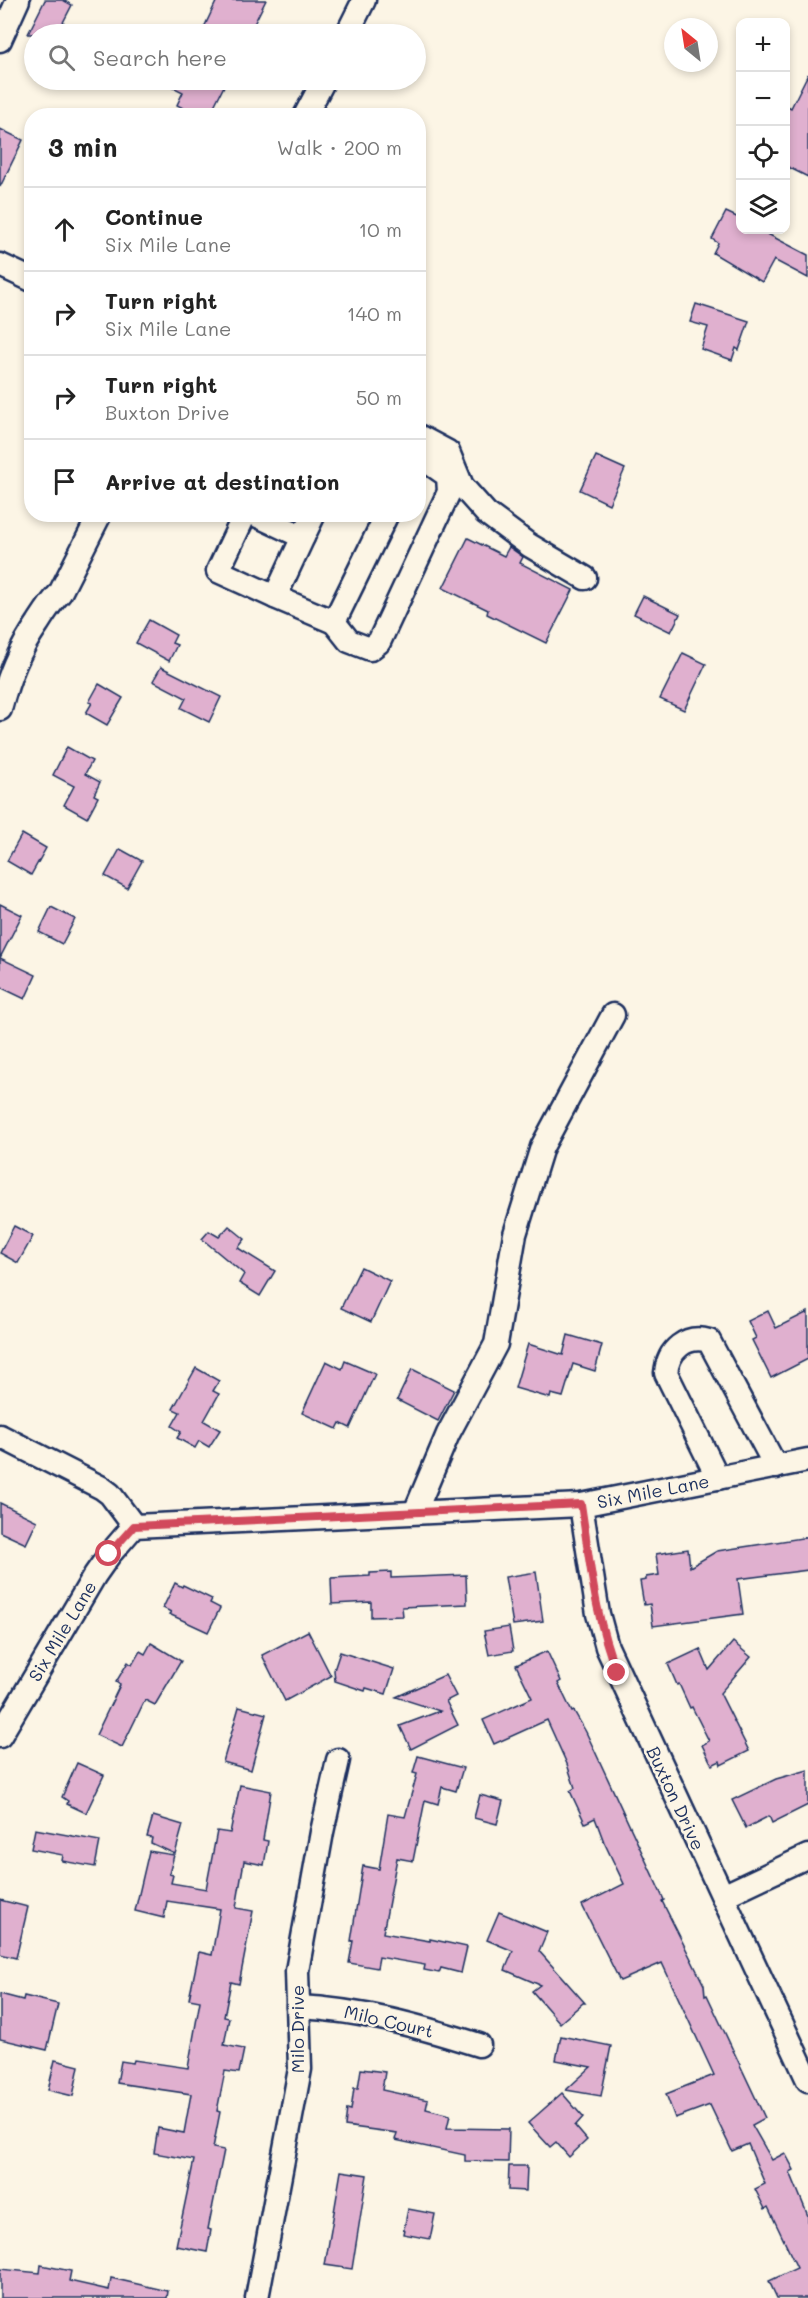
<!DOCTYPE html>
<meta charset="utf-8">
<style>
body{margin:0;font-family:Mali,sans-serif;background:#f2f2f2;color:#222}
.controls{position:absolute;right:18px;top:18px;display:grid;overflow:hidden;border-radius:12px;box-shadow:0 3px 9px #0003}
.controls button{width:54px;height:54px;display:grid;place-items:center;padding:0;border:0;border-bottom:2px solid #e0e0e0;background:#fff;color:#222;font:30px sans-serif}
.compass{position:absolute;left:664px;top:18px;width:54px;height:54px;border-radius:50%;background:#fff;box-shadow:0 3px 9px #0003;rotate:330deg}
.stop{position:absolute;width:18px;height:18px;margin:-14px;border:4px solid #d1495b;border-radius:50%;background:#fff}
.stop.end{background:#d1495b;border-color:#fff;box-shadow:0 2px 6px #0008}
.list{margin:0;padding:0;list-style:none}
h2{display:flex;justify-content:space-between;align-items:center;height:78px;margin:0;padding:0 24px;font-size:26px}
h2 small{font-size:20px;font-weight:400;color:#767676}
.list li{display:grid;grid-template-columns:39px 1fr auto;gap:18px;align-items:center;box-sizing:border-box;height:84px;padding:0 24px;border-top:2px solid #e0e0e0}
.list b{display:block;font-size:22px;white-space:nowrap}
.list p{margin:0;font-size:20px;white-space:nowrap;color:#767676}
.list em{font-size:20px;font-style:normal;color:#767676}
.icon{flex:none;width:33px;height:33px;fill:none;stroke:currentColor;stroke-width:2;stroke-linecap:round;stroke-linejoin:round}
.map{position:relative;flex:none;width:808px;height:2298px;overflow:hidden}
.search{position:absolute;background:#fff;box-shadow:0 3px 9px #0003;left:24px;top:24px;width:402px;height:66px;display:flex;align-items:center;gap:15px;box-sizing:border-box;padding:0 21px;border-radius:33px;color:#767676;font-size:22px}
.panel{position:absolute;background:#fff;box-shadow:0 3px 9px #0003;left:24px;top:108px;width:402px;height:414px;border-radius:24px}
.map>svg:first-child{display:block}
</style>
<div class="map">
<svg width="808" height="2298" viewBox="0 0 808 2298">
<rect width="100%" height="100%" fill="#fcf5e5"/>
<filter id="ink" filterUnits="userSpaceOnUse"><feTurbulence type="fractalNoise" baseFrequency=".0167" numOctaves="2"/><feDisplacementMap in="SourceGraphic" scale="12" xChannelSelector="R" yChannelSelector="G"/><feConvolveMatrix kernelMatrix="1 2 1 2 8 2 1 2 1" color-interpolation-filters="sRGB"/></filter>
<g filter="url(#ink)">
<g fill="#e0b0cf" stroke="#1b2f5e" stroke-width="1.5">
<path d="M45,0H63L72,5L57,34H28Z"/>
<path d="M217,0H266L249,34H201Z"/>
<path d="M808,74V177L786,166V105L791,108Z"/>
<path d="M159,80H227L209,116H199L177,105L183,92Z"/>
<path d="M0,129L23,140L0,187Z"/>
<path d="M726,212L741,219V230H760L808,255V278L774,260L762,282L713,253L718,243L712,239Z"/>
<path d="M696,304L749,321L739,350L736,348L732,360L701,349L708,327L690,322Z"/>
<path d="M596,456L625,469L609,504L580,490Z"/>
<path d="M468,538L504,556L509,547L523,557L520,563L573,590L546,643L487,614L488,610L443,588Z"/>
<path d="M643,596L680,614L671,632L634,614Z"/>
<path d="M149,620L176,635L172,643L177,645L169,661L136,643Z"/>
<path d="M683,653L706,664L684,710L660,699Z"/>
<path d="M161,667L221,697L209,722L181,708L186,698L153,681Z"/>
<path d="M99,684L123,698L107,725L86,713L92,703L89,702Z"/>
<path d="M67,747L92,761L85,774L100,782L94,795L98,797L87,818L64,805L74,786L53,775Z"/>
<path d="M22,834L46,848L31,875L7,861Z"/>
<path d="M120,849L142,861L127,888L105,876Z"/>
<path d="M0,904L22,915L0,958L36,975L25,999L0,987Z"/>
<path d="M51,907L75,919L62,944L39,932Z"/>
<path d="M14,1226L33,1236L18,1263L0,1253Z"/>
<path d="M229,1226L245,1239L238,1248L275,1271L260,1296L239,1283L244,1274L202,1239L209,1231L219,1237Z"/>
<path d="M361,1267L390,1281L371,1322L341,1308Z"/>
<path d="M768,1311L776,1328L808,1312V1359L771,1378L752,1340L756,1338L748,1321Z"/>
<path d="M568,1335L602,1345L595,1371L573,1364L563,1397L551,1394L550,1398L515,1388L528,1344L563,1355Z"/>
<path d="M326,1361L342,1369L345,1361L375,1374L350,1428L340,1423L337,1429L302,1413Z"/>
<path d="M196,1368L219,1381L213,1391L219,1394L204,1421L220,1430L209,1447L199,1441L195,1448L177,1438L181,1432L172,1426L180,1412L173,1409Z"/>
<path d="M412,1369L454,1390L438,1421L397,1400Z"/>
<path d="M0,1503L37,1521L26,1544L0,1532Z"/>
<path d="M808,1537V1570L738,1579L743,1614L653,1626L650,1604L644,1605L640,1581L646,1580V1577L659,1575L656,1554L688,1549L690,1567L717,1551Z"/>
<path d="M391,1572V1578L466,1575L467,1604L402,1607L403,1616L371,1617V1602L332,1604L331,1578L370,1576V1573Z"/>
<path d="M536,1572L543,1621L513,1625L505,1577Z"/>
<path d="M175,1583L182,1587L183,1585L212,1599L210,1603L220,1608L208,1632L169,1614L171,1612L163,1608Z"/>
<path d="M509,1627L513,1651L489,1655L484,1631Z"/>
<path d="M308,1631L331,1676L285,1701L262,1655Z"/>
<path d="M733,1642L751,1657L720,1693L749,1751L721,1765L720,1761L712,1765L702,1745L709,1741L692,1707L690,1708L679,1684L677,1685L668,1664L700,1649L709,1670Z"/>
<path d="M151,1643L181,1661L155,1705L145,1700L122,1747L96,1735L120,1685L116,1682L128,1662L132,1665L140,1651L145,1654Z"/>
<path d="M547,1651L561,1681L558,1683L572,1712L574,1711L586,1732L664,1900L662,1901L704,1985L705,1996L707,1995L765,2118L752,2125L772,2160L785,2153L794,2170L790,2172L808,2216V2298H777L769,2281L797,2268L768,2207L765,2209L755,2189L765,2184L748,2144L732,2151L710,2105L675,2118L666,2094L714,2075L662,1963L620,1981L582,1905L624,1884L604,1842L595,1818L585,1823L570,1791L575,1788L567,1764L547,1720L494,1744L483,1720L532,1698L516,1665Z"/>
<path d="M340,1652L394,1669L386,1694L366,1688L365,1691L335,1681L334,1670Z"/>
<path d="M445,1675L456,1696L446,1701L458,1725L411,1749L400,1726L440,1711L396,1697Z"/>
<path d="M239,1707L266,1714L251,1770L223,1762Z"/>
<path d="M418,1756L463,1768L456,1791L442,1787L438,1804L425,1800L413,1861L397,1858L383,1933L430,1941V1939L467,1947L461,1973L441,1968L439,1973L424,1970L425,1965L379,1957L377,1968L349,1963L353,1941H351L363,1866L379,1869L388,1814L405,1817L417,1774L413,1773Z"/>
<path d="M77,1763L104,1775L86,1813L67,1804L68,1801L62,1797Z"/>
<path d="M808,1770V1805L772,1823L769,1816L746,1828L732,1800L776,1779Z"/>
<path d="M240,1785L271,1791L263,1840L268,1841L264,1865L244,1861L236,1908L253,1911L239,1984L231,1982L224,2017L229,2018L224,2045L244,2049L239,2073L225,2071L217,2111L220,2112L213,2148L224,2150L208,2229L211,2230L207,2252L176,2246L194,2160L154,2153L158,2128L184,2133L191,2094L117,2083L121,2061L133,2063L134,2060L188,2068L200,2001L189,1999L199,1952L212,1955L220,1909L167,1901L164,1918L135,1911L149,1851L174,1855L169,1874L173,1875L171,1883L206,1889L217,1831L230,1833Z"/>
<path d="M480,1795L503,1801L497,1824L474,1818Z"/>
<path d="M153,1816L183,1825L175,1854L151,1843L152,1838L147,1837Z"/>
<path d="M35,1829L100,1841L95,1867L62,1861L63,1855L31,1849Z"/>
<path d="M0,1900L28,1907L16,1958L0,1954Z"/>
<path d="M499,1912L547,1932L539,1951L585,2003H583L560,2023L532,1991L540,1985L505,1970L513,1951L487,1940Z"/>
<path d="M0,1994L23,2000L24,1996L58,2004L47,2050L0,2039Z"/>
<path d="M561,2036L611,2046L601,2096L566,2090L591,2067L556,2060Z"/>
<path d="M55,2060L79,2066L73,2096L48,2090Z"/>
<path d="M361,2069L385,2072L382,2090L428,2100L426,2109L450,2115L447,2128L509,2129L508,2162L465,2161V2155L395,2140L397,2133L345,2126L347,2109L351,2110L354,2088H358Z"/>
<path d="M562,2093L583,2117L575,2126L587,2140L569,2157L556,2142L550,2147L528,2123Z"/>
<path d="M509,2166H527L526,2191L508,2190Z"/>
<path d="M341,2171L367,2175L352,2269L325,2265Z"/>
<path d="M408,2209L435,2214L430,2239L403,2234Z"/>
<path d="M41,2265L71,2271L69,2281L109,2290L111,2278L168,2291L167,2298H0V2269L40,2273Z"/>
</g>
<g fill="none" stroke-linecap="round" stroke-linejoin="round">
<defs>
<g id="minor">
<path d="M347,34L364,0"/>
<path d="M0,40L18,0"/>
<path d="M305,116L324,80"/>
<path d="M0,265L32,280"/>
<path d="M418,436L448,452L462,486L486,513L529,545L585,578"/>
<path d="M245,514L218,571L275,597"/>
<path d="M254,514L303,537L314,514"/>
<path d="M303,537L275,597L334,622L387,514"/>
<path d="M334,622L349,641L370,649L379,642L449,492L448,476L418,455"/>
<path d="M0,709C9,675 18,652 38,623C45,612 51,602 60,593L100,514"/>
<path d="M0,1436L102,1488L110,1494L134,1526"/>
<path d="M718,1478L666,1373C668,1350 686,1334 709,1341L776,1467"/>
<path d="M581,1505L598,1614L607,1647L808,2080"/>
<path d="M415,1512L448,1434L496,1344L515,1234L542,1147L613,1015"/>
<path d="M0,1736L95,1575L109,1555L134,1526L581,1505L808,1460"/>
<path d="M723,1896L808,1856"/>
<path d="M298,2007C363,2010 418,2026 479,2045"/>
<path d="M257,2298L300,2069L297,1971L322,1832L338,1760"/>
</g>
</defs>
<use href="#minor" stroke="#1b2f5e" stroke-width="27"/>
<use href="#minor" stroke="#fcf5e5" stroke-width="22"/>
</g>
</g>
<g fill="none" stroke-linecap="round" stroke-linejoin="round" filter="url(#ink)">
<path stroke="#d1495b" stroke-width="8" d="M109,1554L134,1526L581,1504C590,1562 595,1619 617,1673"/>
</g>
<g text-anchor="middle" dominant-baseline="central" stroke-width="5" stroke-linejoin="round" paint-order="stroke">
<g font-size="18" fill="#1b2f5e" stroke="#fcf5e5">
<text transform="translate(653 1491) rotate(-11)">Six Mile Lane</text>
<text transform="translate(62 1631) rotate(-59)">Six Mile Lane</text>
<text transform="translate(676 1798) rotate(65)">Buxton Drive</text>
<text transform="translate(389 2021) rotate(13)">Milo Court</text>
<text transform="translate(297 2029) rotate(-90)">Milo Drive</text>
</g>
</g>
</svg>
<div class="controls">
<button>+</button>
<button>−</button>
<button><svg class="icon" aria-label="locate" viewBox="0 0 24 24"><circle cx="12" cy="12" r="6"/><path d="M12 2v4M12 18v4M2 12h4M18 12h4"/></svg></button>
<button><svg class="icon" aria-label="layers" viewBox="0 0 24 24"><path d="M12 4l9 5-9 5-9-5zM3 14l9 5 9-5"/></svg></button>
</div>
<svg class="compass" viewBox="-18 -18 36 36"><path d="M0-13l5 13h-10z" fill="#e53935"/><path d="M0 13l5-13h-10z" fill="#767676"/></svg>
<div class="stop" style="left:109px;top:1554px"></div>
<div class="stop end" style="left:617px;top:1673px"></div>
<div class="search"><svg class="icon" aria-label="search" viewBox="0 0 24 24"><circle cx="10" cy="10" r="6"/><path d="M15 15l6 6"/></svg>Search here</div>
<section class="panel">
<h2>3 min<small>Walk · 200 m</small></h2>
<ul class="list">
<li><svg class="icon" aria-label="ahead" viewBox="0 0 24 24"><path d="M12 20V5M6 11l6-6 6 6"/></svg><div><b>Continue</b><p>Six Mile Lane</p></div><em>10 m</em></li>
<li><svg class="icon" aria-label="right" viewBox="0 0 24 24"><path d="M7 20v-9h11M14 6l5 5-5 5"/></svg><div><b>Turn right</b><p>Six Mile Lane</p></div><em>140 m</em></li>
<li><svg class="icon" aria-label="right" viewBox="0 0 24 24"><path d="M7 20v-9h11M14 6l5 5-5 5"/></svg><div><b>Turn right</b><p>Buxton Drive</p></div><em>50 m</em></li>
<li><svg class="icon" aria-label="arrive" viewBox="0 0 24 24"><path d="M6 21V4h12l-3 4 3 4H6"/></svg><div><b>Arrive at destination</b></div></li>
</ul>
</section>
</div>
